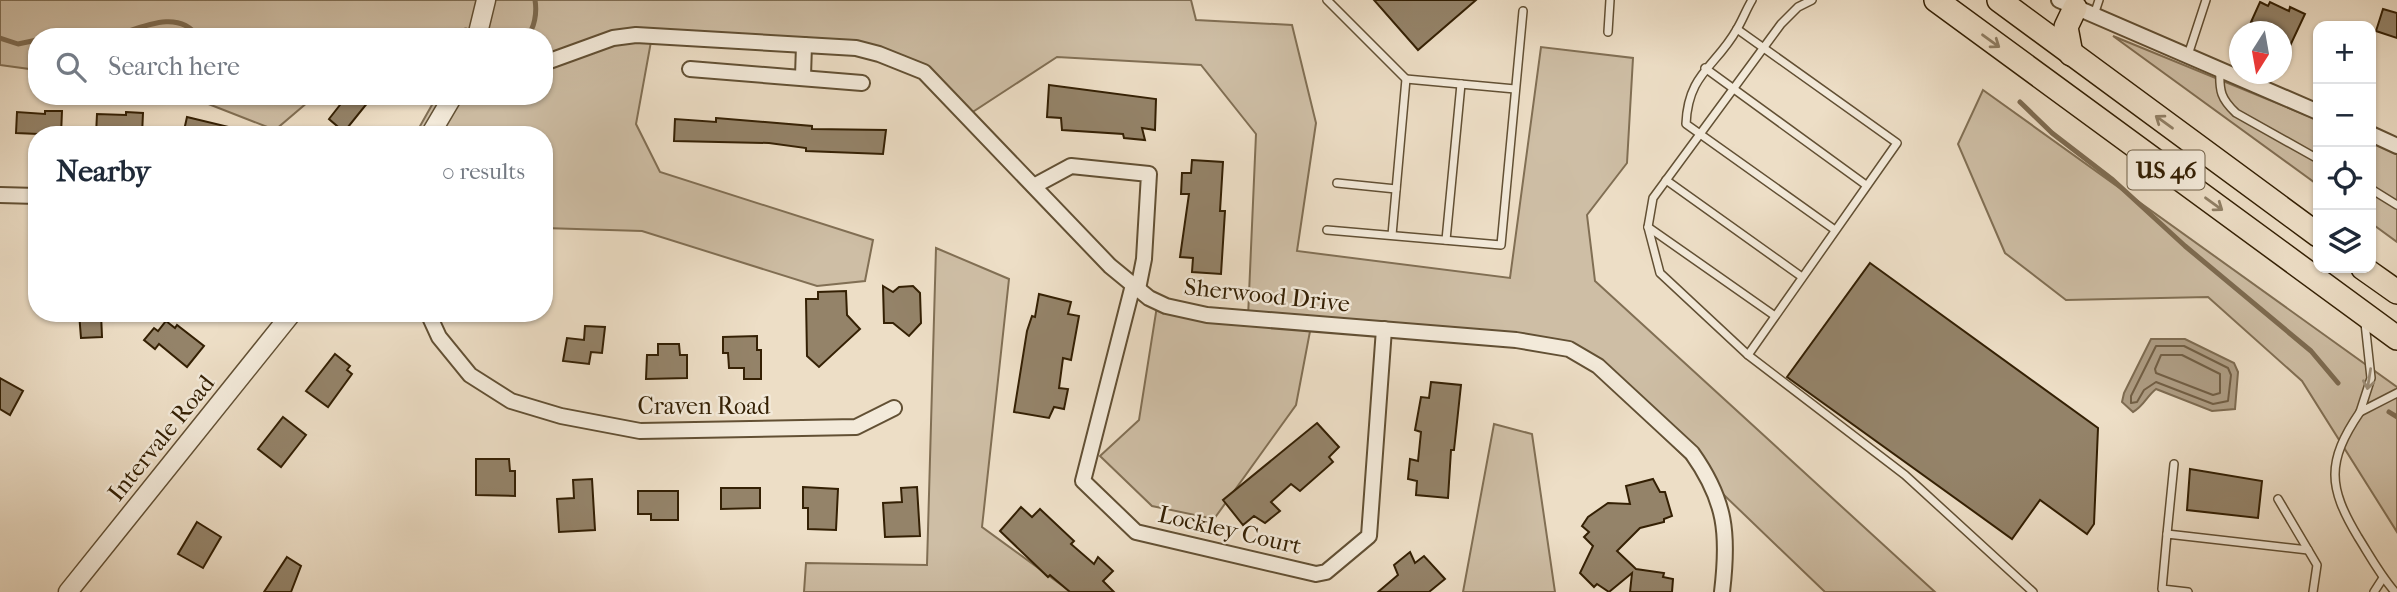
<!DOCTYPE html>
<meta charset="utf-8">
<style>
body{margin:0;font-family:"IM FELL French Canon",serif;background:#f2f2f3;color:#1f2937}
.controls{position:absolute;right:21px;top:21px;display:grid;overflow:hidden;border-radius:14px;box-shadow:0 2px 5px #0004}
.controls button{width:63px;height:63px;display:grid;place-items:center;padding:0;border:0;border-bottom:2px solid #e0e1e3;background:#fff;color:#1f2937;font:35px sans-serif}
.compass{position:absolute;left:2229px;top:21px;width:63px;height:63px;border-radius:50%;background:#fff;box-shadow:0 2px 5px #0004;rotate:191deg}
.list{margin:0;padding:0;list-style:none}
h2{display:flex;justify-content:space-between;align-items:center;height:91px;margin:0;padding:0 28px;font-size:30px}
h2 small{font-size:23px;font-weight:400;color:#747a83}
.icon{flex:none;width:38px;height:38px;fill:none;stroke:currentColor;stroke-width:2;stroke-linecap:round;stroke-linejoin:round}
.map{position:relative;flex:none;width:2397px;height:592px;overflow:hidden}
.search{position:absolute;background:#fff;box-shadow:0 2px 5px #0004;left:28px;top:28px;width:525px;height:77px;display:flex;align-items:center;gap:18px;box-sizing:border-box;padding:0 24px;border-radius:28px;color:#747a83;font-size:26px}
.panel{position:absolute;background:#fff;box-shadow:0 2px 5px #0004;left:28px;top:126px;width:525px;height:196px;border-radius:28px}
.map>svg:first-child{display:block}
</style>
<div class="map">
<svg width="2397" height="592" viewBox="0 0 2397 592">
<rect width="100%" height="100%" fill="#eddec6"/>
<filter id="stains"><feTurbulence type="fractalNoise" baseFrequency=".00286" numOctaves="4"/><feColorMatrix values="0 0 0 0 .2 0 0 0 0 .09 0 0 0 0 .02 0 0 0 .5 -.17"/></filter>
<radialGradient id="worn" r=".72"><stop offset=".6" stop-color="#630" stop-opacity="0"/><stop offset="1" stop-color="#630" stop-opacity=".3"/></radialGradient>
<g fill="#cebea5" stroke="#816f54" stroke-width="2">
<path d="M0,0H1191L1196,20L1292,25L1316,123L1297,251L1510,278L1541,47L1633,58L1627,163L1587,215L1595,281L1935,592H1825L1574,351L1311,326L1296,405L1214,519L1152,506L1100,456L1139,420L1157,306L1248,317L1256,134L1201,65L1057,57L968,115L895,58L652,36L636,124L660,172L873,240L865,281L817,286L642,231L544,228V135H415L437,96H544V37H472L473,32L456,37H37V70L0,65Z"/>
<path d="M2113,36L2318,120V185Z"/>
<path d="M1983,90L2397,387V532L2302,381L2208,297L2066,300L2005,253L1958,144Z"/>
<path d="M188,96H315L275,130Z"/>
<path d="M2371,142L2397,153V242L2371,223Z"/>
<path d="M936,248L1009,279L982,527L1071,592H804L806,563L927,565Z"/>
<path d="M1494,424L1532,434L1555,592H1463Z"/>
</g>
<path fill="#ae9d84" stroke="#7d6b51" stroke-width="2" d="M2151,339H2185L2234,363L2238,372L2235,409L2212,411L2156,389C2146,397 2144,406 2133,412L2122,402L2124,393Z"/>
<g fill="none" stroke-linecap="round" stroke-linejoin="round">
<g stroke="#715e44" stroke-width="2">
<path d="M2156,346H2184L2228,368L2231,375L2228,401L2213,404L2156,382L2144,390L2137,402L2131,403V396Z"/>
<path d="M2161,355H2182L2220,374V393L2213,395L2156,373L2155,369Z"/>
</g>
<g stroke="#7d6b51" stroke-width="5">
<path d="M51,37L67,33L76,37"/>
<path d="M111,37C139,29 178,7 198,37"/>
<path d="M440,37L466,30"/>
<path d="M526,37C535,29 537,12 535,0"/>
<path d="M0,38L18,44L37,40"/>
<path d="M242,96H266"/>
<path d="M2020,102L2052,133L2113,180L2185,246L2311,351L2338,383"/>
<path d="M2389,412L2397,417"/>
</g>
</g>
<g fill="#948369" stroke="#342004" stroke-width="2">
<path d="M1374,0H1476L1418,50Z"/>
<path d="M2260,2L2268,6L2270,2L2289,11L2290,7L2305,14L2281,65V32H2271L2251,22Z"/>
<path d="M2383,9L2397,13V38L2376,31Z"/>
<path d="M1049,85L1156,99L1155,130L1142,128L1145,140L1124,138L1123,134L1062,130L1061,118L1047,117Z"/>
<path d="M347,96H373L344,132L329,119Z"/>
<path d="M45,111H62L61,135L16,133L17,112L45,114Z"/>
<path d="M126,112L143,113L142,135H96L97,114L126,115Z"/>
<path d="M187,117L237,129V135H183Z"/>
<path d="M716,118L812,126V129L886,130L883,154L806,151V148L769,143L674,141L675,119L716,122Z"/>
<path d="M1192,160L1223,162L1220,211H1225L1221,274L1192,272L1193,258L1180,257L1189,194H1181L1182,173H1191Z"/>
<path d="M1870,263L2098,428L2094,524L2087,534L2040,500L2012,539L1787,377Z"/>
<path d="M883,286L893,292L899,287L913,286L920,293L921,323L909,336L893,323H884Z"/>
<path d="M846,291L847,315L860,329L819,367L807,356L806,299H818V292Z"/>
<path d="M1039,294L1071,302L1068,314L1079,316L1071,360L1063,358L1059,388L1068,389L1064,409L1054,407L1049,418L1014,412L1027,331L1032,316L1035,317Z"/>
<path d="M79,313H101L102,337L81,338Z"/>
<path d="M166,321L175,328L177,325L204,346L187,367L159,344L155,349L144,340L154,328L158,331Z"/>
<path d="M585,326L605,327L602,353L591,352L589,364L563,361L567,338L584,340Z"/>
<path d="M757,336V350H761V379H744V368H729L728,353H723V337Z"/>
<path d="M658,344H679L680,355H687V378L646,379L647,355H658Z"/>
<path d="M335,354L350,366L347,370L352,374L328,407L306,391Z"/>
<path d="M0,378L23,391L10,415L0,409Z"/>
<path d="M1431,382L1461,385L1454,450H1451L1448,498L1416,495L1417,481L1408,479L1410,459L1418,461L1421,432L1415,430L1421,397L1429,398Z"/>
<path d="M283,417L306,435L281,467L258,449Z"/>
<path d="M1317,423L1339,447L1329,457L1333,462L1300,491L1291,484L1271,502L1280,511L1265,523L1254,516L1243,525L1223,500Z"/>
<path d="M476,459H509L510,471H515V496L476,495Z"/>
<path d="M2190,469L2262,481L2258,518L2187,510Z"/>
<path d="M592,479L595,530L559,532L557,499L574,498L573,480Z"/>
<path d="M1653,479L1660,492H1665L1672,516L1664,519V522L1640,528L1617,551L1636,569L1664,573L1663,577L1673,579L1672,592H1630L1632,573L1609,592L1597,584L1594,587L1580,573L1593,546L1584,537L1589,532L1582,526L1588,517L1608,503L1630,504L1626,486Z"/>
<path d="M803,487L838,489L836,530L808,529V508H803Z"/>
<path d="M917,487L920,536L885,537L883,503L902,502L901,488Z"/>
<path d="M721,488H760V508L721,509Z"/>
<path d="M638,491H678V520H651V514H638Z"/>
<path d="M1021,507L1032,517L1040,509L1074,541L1071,544L1094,564L1098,557L1113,571L1103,581L1114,592H1070L1050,575L1048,577L1000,531Z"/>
<path d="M197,522L221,537L203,568L178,554Z"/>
<path d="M1410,552L1415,563L1424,556L1445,579L1429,592H1378L1398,575L1394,565Z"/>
<path d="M287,557L301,566L291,592H264Z"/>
</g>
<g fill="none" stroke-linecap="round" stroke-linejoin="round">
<defs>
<g id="service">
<path d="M1327,0L1406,79L1392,235"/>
<path d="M1752,0C1746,10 1743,19 1737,29C1716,67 1688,73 1686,124L1835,230"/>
<path d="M1812,0L1798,7L1781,24L1653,198L1648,227L1660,273L1748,355L1905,475L2033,592"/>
<path d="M2094,15L2099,0"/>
<path d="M1737,29L1897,143L1748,355"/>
<path d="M1608,32L1610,0"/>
<path d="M2188,55L2206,0"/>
<path d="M1705,68L1866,185"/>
<path d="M2220,70C2219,91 2221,99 2236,113L2318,159"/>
<path d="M1406,79L1515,89"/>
<path d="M1666,180L1802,277"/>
<path d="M1337,183L1396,189"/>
<path d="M2371,189L2397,205"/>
<path d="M1648,227L1775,316"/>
<path d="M1327,230L1501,245L1523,11"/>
<path d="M1446,240L1461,84"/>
<path d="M2365,323L2371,378L2360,412L2397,393"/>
<path d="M2360,412C2326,462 2328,487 2358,537C2370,556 2380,575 2395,592"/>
<path d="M2278,499L2317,565L2313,592"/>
<path d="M2167,534L2174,464"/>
<path d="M2188,592L2162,589L2167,534L2308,550"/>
<path d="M2374,592L2383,578"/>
</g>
<g id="minor">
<path d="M2059,0L2318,112"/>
<path d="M544,63L613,38L636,35L856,48L879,54L924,72L1110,266L1149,298L1166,306L1207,315L1516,340L1569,349L1598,366L1692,453C1726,501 1729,534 1722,592"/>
<path d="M690,69L862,83"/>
<path d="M803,76L804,45"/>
<path d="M2371,134L2397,146"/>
<path d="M1034,186L1071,166L1149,174L1144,259L1138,289"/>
<path d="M0,195L37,196"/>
<path d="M1133,285L1083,481L1136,532L1316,574L1326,572L1369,536L1384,329"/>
<path d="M428,313L439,337L470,375L511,401L561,416L640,431L856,427L894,408"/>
</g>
<g id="tertiary">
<path d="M477,37L486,0"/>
<path d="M430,135L453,96"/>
<path d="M68,592L292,313"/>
</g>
<g id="trunk">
<path d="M1936,0L2397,338"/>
<path d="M1999,0L2318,235"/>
<path d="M2071,54L2066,27L2075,8"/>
<path d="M2363,268L2397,292"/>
</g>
</defs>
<use href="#service" stroke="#625034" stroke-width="10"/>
<use href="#minor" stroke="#625034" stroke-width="18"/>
<use href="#tertiary" stroke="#625034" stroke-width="21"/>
<use href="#trunk" stroke="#342004" stroke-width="26"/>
<use href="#service" stroke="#f3eada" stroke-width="7"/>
<use href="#minor" stroke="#f3eada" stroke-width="14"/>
<use href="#tertiary" stroke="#f3eada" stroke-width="18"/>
<use href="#trunk" stroke="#eddec6" stroke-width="23"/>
</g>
<defs><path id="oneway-shaft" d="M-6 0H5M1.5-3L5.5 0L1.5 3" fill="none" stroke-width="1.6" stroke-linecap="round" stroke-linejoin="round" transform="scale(1.75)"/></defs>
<g stroke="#907f65">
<use href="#oneway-shaft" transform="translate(1991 41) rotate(36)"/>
<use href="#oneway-shaft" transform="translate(2164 122) rotate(-144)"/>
<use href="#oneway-shaft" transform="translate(2214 204) rotate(36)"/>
</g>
<use stroke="#9d8f7a" href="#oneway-shaft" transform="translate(2369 379) rotate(99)"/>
<g text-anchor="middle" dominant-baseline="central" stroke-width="5" stroke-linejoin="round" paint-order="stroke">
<rect fill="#f3eada" stroke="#6d5d44" stroke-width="2" x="2127.5" y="150.5" width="77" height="39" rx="5"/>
<g font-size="23" font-weight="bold" fill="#342004">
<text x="2166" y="170">US 46</text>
</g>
<g font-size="24" fill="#342004" stroke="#f3eada">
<text transform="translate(1267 295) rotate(6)">Sherwood Drive</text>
<text x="704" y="406">Craven Road</text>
<text transform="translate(161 438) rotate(-51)">Intervale Road</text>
<text transform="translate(1230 530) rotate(13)">Lockley Court</text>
</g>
</g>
<rect width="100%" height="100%" filter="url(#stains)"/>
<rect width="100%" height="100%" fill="url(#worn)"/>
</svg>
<div class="controls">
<button>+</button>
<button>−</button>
<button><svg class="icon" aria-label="locate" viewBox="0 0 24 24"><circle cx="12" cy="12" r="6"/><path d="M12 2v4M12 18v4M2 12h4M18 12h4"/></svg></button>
<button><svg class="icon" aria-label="layers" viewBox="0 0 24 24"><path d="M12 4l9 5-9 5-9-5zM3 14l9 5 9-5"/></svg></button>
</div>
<svg class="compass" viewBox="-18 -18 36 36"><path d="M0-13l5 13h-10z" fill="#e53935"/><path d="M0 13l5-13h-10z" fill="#747a83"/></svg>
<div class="search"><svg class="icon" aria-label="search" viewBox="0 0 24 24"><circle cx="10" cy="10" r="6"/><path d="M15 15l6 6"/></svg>Search here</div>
<section class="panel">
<h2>Nearby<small>0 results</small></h2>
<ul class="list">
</ul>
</section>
</div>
